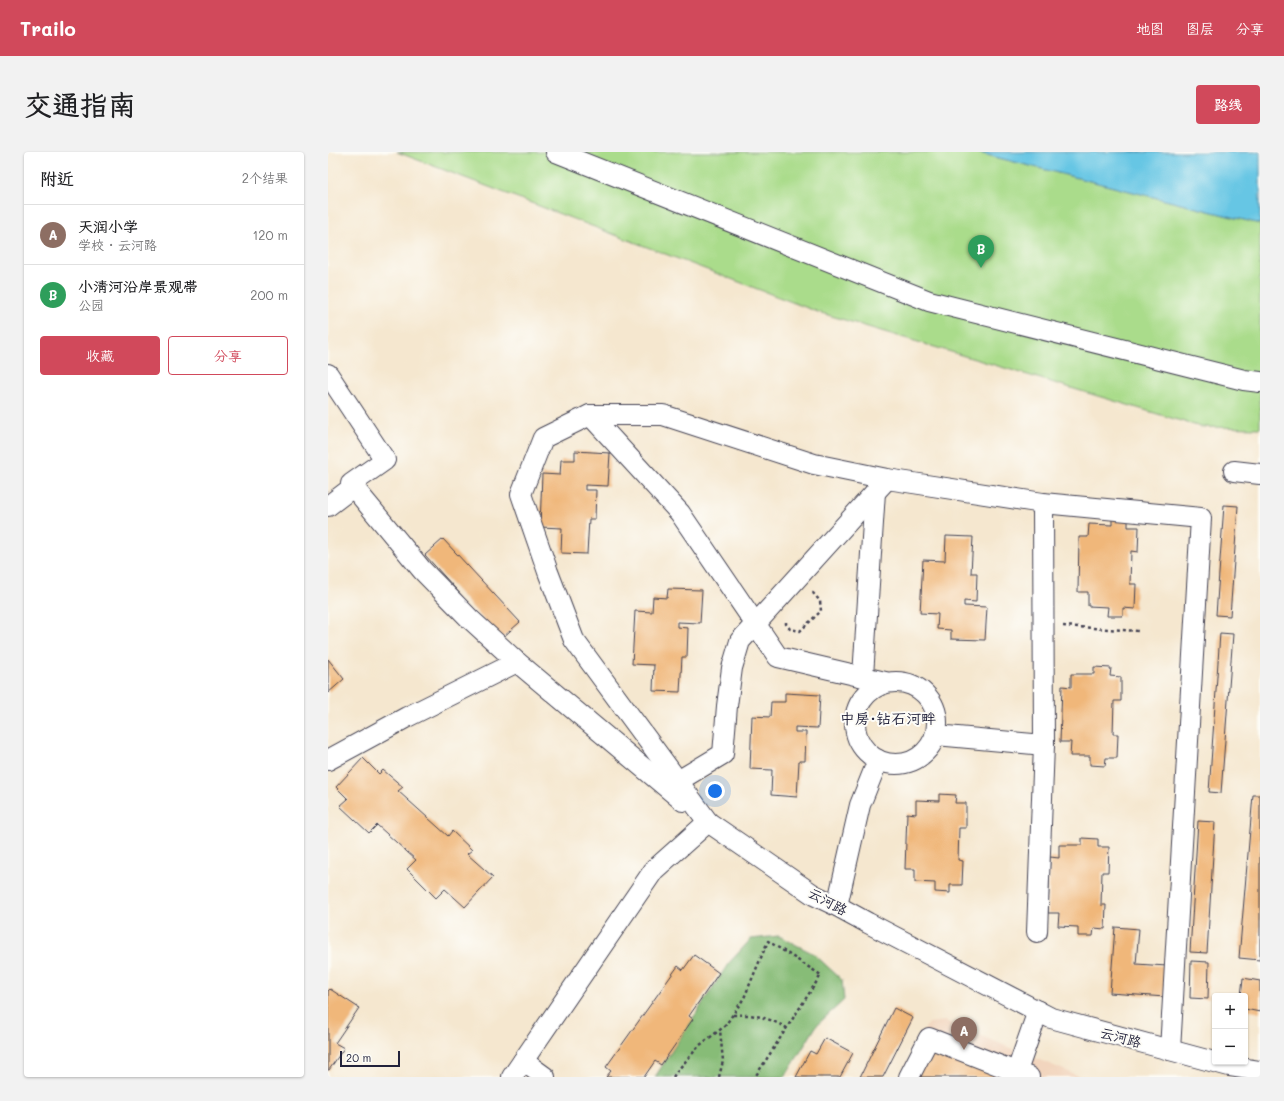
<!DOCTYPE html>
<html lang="zh">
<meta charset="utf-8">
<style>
body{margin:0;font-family:Mali,"LXGW WenKai TC",sans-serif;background:#f2f2f2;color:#202124}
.controls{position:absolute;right:12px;bottom:12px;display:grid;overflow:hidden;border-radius:4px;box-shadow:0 1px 3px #0004}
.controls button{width:36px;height:36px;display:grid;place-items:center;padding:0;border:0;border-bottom:1px solid #e0e0e0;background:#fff;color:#202124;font:20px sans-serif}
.scale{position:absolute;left:12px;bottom:10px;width:60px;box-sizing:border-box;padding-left:4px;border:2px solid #22223b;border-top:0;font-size:11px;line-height:14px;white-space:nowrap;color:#22223b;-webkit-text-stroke:3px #fdfcf7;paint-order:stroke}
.you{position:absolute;left:387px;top:639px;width:14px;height:14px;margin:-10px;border:3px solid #fff;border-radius:50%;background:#1a73e8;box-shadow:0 0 0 6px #1a73e833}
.badge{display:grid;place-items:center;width:26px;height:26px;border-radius:50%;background:#d1495b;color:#fff;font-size:13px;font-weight:700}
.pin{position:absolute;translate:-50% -33px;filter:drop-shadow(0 1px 2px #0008)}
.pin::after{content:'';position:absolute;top:21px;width:14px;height:12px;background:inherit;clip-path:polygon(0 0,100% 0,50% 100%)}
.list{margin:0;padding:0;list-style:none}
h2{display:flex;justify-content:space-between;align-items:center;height:52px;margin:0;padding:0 16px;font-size:17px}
h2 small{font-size:13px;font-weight:400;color:#757577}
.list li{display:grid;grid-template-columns:26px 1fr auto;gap:12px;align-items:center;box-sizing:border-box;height:60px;padding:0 16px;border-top:1px solid #e0e0e0}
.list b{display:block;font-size:15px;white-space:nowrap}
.list p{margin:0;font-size:13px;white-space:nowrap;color:#757577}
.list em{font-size:13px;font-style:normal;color:#757577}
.actions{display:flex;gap:8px;padding:12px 16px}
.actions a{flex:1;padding:9px 0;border:1px solid #d1495b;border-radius:4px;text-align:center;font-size:14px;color:#d1495b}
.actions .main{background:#d1495b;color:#fff}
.map{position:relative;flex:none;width:932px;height:925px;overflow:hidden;border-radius:4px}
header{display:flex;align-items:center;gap:24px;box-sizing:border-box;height:56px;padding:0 20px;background:#d1495b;color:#fff}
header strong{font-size:19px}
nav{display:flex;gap:22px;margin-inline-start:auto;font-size:14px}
.intro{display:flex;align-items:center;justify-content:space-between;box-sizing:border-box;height:96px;padding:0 24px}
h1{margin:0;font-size:28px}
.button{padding:10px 18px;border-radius:4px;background:#d1495b;color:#fff;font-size:14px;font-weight:700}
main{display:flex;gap:24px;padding:0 24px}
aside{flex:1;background:#fff;border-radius:4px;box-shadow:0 1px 3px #0004}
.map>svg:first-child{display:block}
</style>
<header>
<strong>Trailo</strong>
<nav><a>地图</a><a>图层</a><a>分享</a></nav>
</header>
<div class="intro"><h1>交通指南</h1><a class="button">路线</a></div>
<main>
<aside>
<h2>附近<small>2个结果</small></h2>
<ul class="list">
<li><span class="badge" style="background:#8d6e63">A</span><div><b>天润小学</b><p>学校 · 云河路</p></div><em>120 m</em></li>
<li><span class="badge" style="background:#2e9e5b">B</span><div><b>小清河沿岸景观带</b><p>公园</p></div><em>200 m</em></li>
</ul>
<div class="actions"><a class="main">收藏</a><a>分享</a></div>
</aside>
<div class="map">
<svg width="932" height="925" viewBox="0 0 932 925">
<rect width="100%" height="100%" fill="#fdfcf7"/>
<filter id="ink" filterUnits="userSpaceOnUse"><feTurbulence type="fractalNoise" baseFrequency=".025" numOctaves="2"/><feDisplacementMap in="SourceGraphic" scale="8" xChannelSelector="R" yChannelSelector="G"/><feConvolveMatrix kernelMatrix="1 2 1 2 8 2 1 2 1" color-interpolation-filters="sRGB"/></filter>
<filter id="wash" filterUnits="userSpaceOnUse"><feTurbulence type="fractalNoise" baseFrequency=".012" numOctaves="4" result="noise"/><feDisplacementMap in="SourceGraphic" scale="16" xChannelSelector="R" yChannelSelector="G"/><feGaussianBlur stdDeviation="0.9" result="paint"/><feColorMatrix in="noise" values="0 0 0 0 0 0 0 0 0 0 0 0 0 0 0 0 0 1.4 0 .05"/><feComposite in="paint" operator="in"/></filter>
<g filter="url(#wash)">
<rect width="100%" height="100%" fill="#f5e7cf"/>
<path fill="#f2d5be" d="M617,869L753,925H573L600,871Z"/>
<path fill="#aadc8b" stroke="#667f63" d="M69,0H647L932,72V276L873,275L490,160Z"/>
<path fill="#87bc77" stroke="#546f59" d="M451,784L486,802L514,828L516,848L489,873L457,925H327L400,812L423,787Z"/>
<path fill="#66c6e4" stroke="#447490" d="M647,0H932V72Z"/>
<g id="blocks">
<g fill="#f0b77a">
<path d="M247,299L282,301L280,334L257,333V338H268L267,367H261L259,402L233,401L234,376L212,375L214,322L232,323L233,308H247Z"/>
<path d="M896,353L910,354L902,464L888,463Z"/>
<path d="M784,366H800V375H811L810,400L803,399L802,432H808L807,457L795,456V464H779L780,455L760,454V440H750L751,385H760L761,372L784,373Z"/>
<path d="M618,384L645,385L643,421H649L648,450L636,449V454L659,455L657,488L623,487V478L609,477L610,462L592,461L595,408L617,409Z"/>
<path d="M115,387L192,470L173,487L97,403Z"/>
<path d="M340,437L374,438L372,471L349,470V475L360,476L359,505H354L352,540L325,539L326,513L304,512L307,459L324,460L325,445L339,446Z"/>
<path d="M892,481L905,482L893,641L881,640Z"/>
<path d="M0,507L16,527L0,541Z"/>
<path d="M766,515L783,516L782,524L793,525V549H786L785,582H790L789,606H778L777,614L762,613V604H742L743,590H732L734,534L743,535V522H766Z"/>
<path d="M457,541L492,543L490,576L467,575V580H478L477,609H471L469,645L443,643L444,618L422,617L424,564L442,565L443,550H457Z"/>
<path d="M35,606L51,622L55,618L75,635L70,639L120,684L124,679L144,698L139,702L165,725L137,755L117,737L108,746L79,717L88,708L49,673L41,681L12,654L20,647L8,635Z"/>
<path d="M611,642L628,643L627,651H638V676H631L630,708L635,709L634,733H622V741L607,740V731L587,730V717H577L579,661L588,662V648L611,649Z"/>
<path d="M925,643H932V808L911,806Z"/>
<path d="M870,669L887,670L879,801L862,800Z"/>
<path d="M754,686L770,687V695H781L780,720H774L773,753H778L777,777L766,776L765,784H750V775L730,774L731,761H720L722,705L731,706V693H754Z"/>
<path d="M787,775L811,777L808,812L839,814L837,845L782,841Z"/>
<path d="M366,803L391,821L361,864L365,867L333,913L327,909L316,925H278L283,919L278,915L350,814L355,818Z"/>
<path d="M863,809L881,810L880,847L862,846Z"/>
<path d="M915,826L932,829V860L917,857V844H913Z"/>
<path d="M2,837L31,856L7,891L16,896L1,918H0V839Z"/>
<path d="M566,856L585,866L555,925H532Z"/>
<path d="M497,886L525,901L512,925H468L482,899L488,902Z"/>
<path d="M601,894L677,925H586Z"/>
</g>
</g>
</g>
<g filter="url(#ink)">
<use href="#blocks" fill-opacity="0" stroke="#424051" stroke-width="1"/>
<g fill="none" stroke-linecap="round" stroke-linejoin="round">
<defs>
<g id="minor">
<path d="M228,0L601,149L916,228L932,230"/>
<path d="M0,222L57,308L23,332L94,418L141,466L189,510"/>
<path d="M262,263L352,361L450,505L557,530"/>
<path d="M906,319L932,322"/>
<path d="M0,354L25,335"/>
<path d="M535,524L547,340"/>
<circle cx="568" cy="571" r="41"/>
<path d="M608,583L716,593L715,351"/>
<path d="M0,608L79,565L189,510L355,649"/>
<path d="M350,629L395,602L399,554L404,516L412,489L559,327"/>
<path d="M380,670L246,488L220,420L193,342L215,286L262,263H335L486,312L559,327L715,351L873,366L842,898"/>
<path d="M509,754L532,653L550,608"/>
<path d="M709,780L716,593"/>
<path d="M195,909L217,925"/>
<path d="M689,919L710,859"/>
<path d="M184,925L326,718L380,670L486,743L509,754L540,771L723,866L901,914L932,919"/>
<path d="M581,925L601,886L701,925"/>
</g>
</defs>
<use href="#minor" stroke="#424051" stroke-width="22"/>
<g stroke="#424051" stroke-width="2.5" stroke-dasharray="3 3" stroke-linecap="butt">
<path d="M458,470V472L462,477L472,479L493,459L492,449L485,441H482"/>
<path d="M735,474L810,479"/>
<path d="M405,863C428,862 438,865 459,876"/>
<path d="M345,925L349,919L372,893L397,874L416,846L440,789L493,823L427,925"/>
<path d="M391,925L395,909L392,878"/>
</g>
<use href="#minor" stroke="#fff" stroke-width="20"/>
</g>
</g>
<g text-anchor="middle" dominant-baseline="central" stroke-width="4" stroke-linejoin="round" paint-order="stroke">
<g font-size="14" fill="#22223b" stroke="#fdfcf7">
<text transform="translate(500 749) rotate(28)">云河路</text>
<text transform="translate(793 885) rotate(15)">云河路</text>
</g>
<g font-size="15" fill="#22223b" stroke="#fdfcf7">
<text x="560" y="566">中房·钻石河畔</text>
</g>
</g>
</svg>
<div class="controls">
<button>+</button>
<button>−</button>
</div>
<div class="scale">20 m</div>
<div class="you"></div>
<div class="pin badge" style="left:636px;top:898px;background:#8d6e63">A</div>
<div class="pin badge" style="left:653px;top:116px;background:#2e9e5b">B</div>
</div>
</main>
